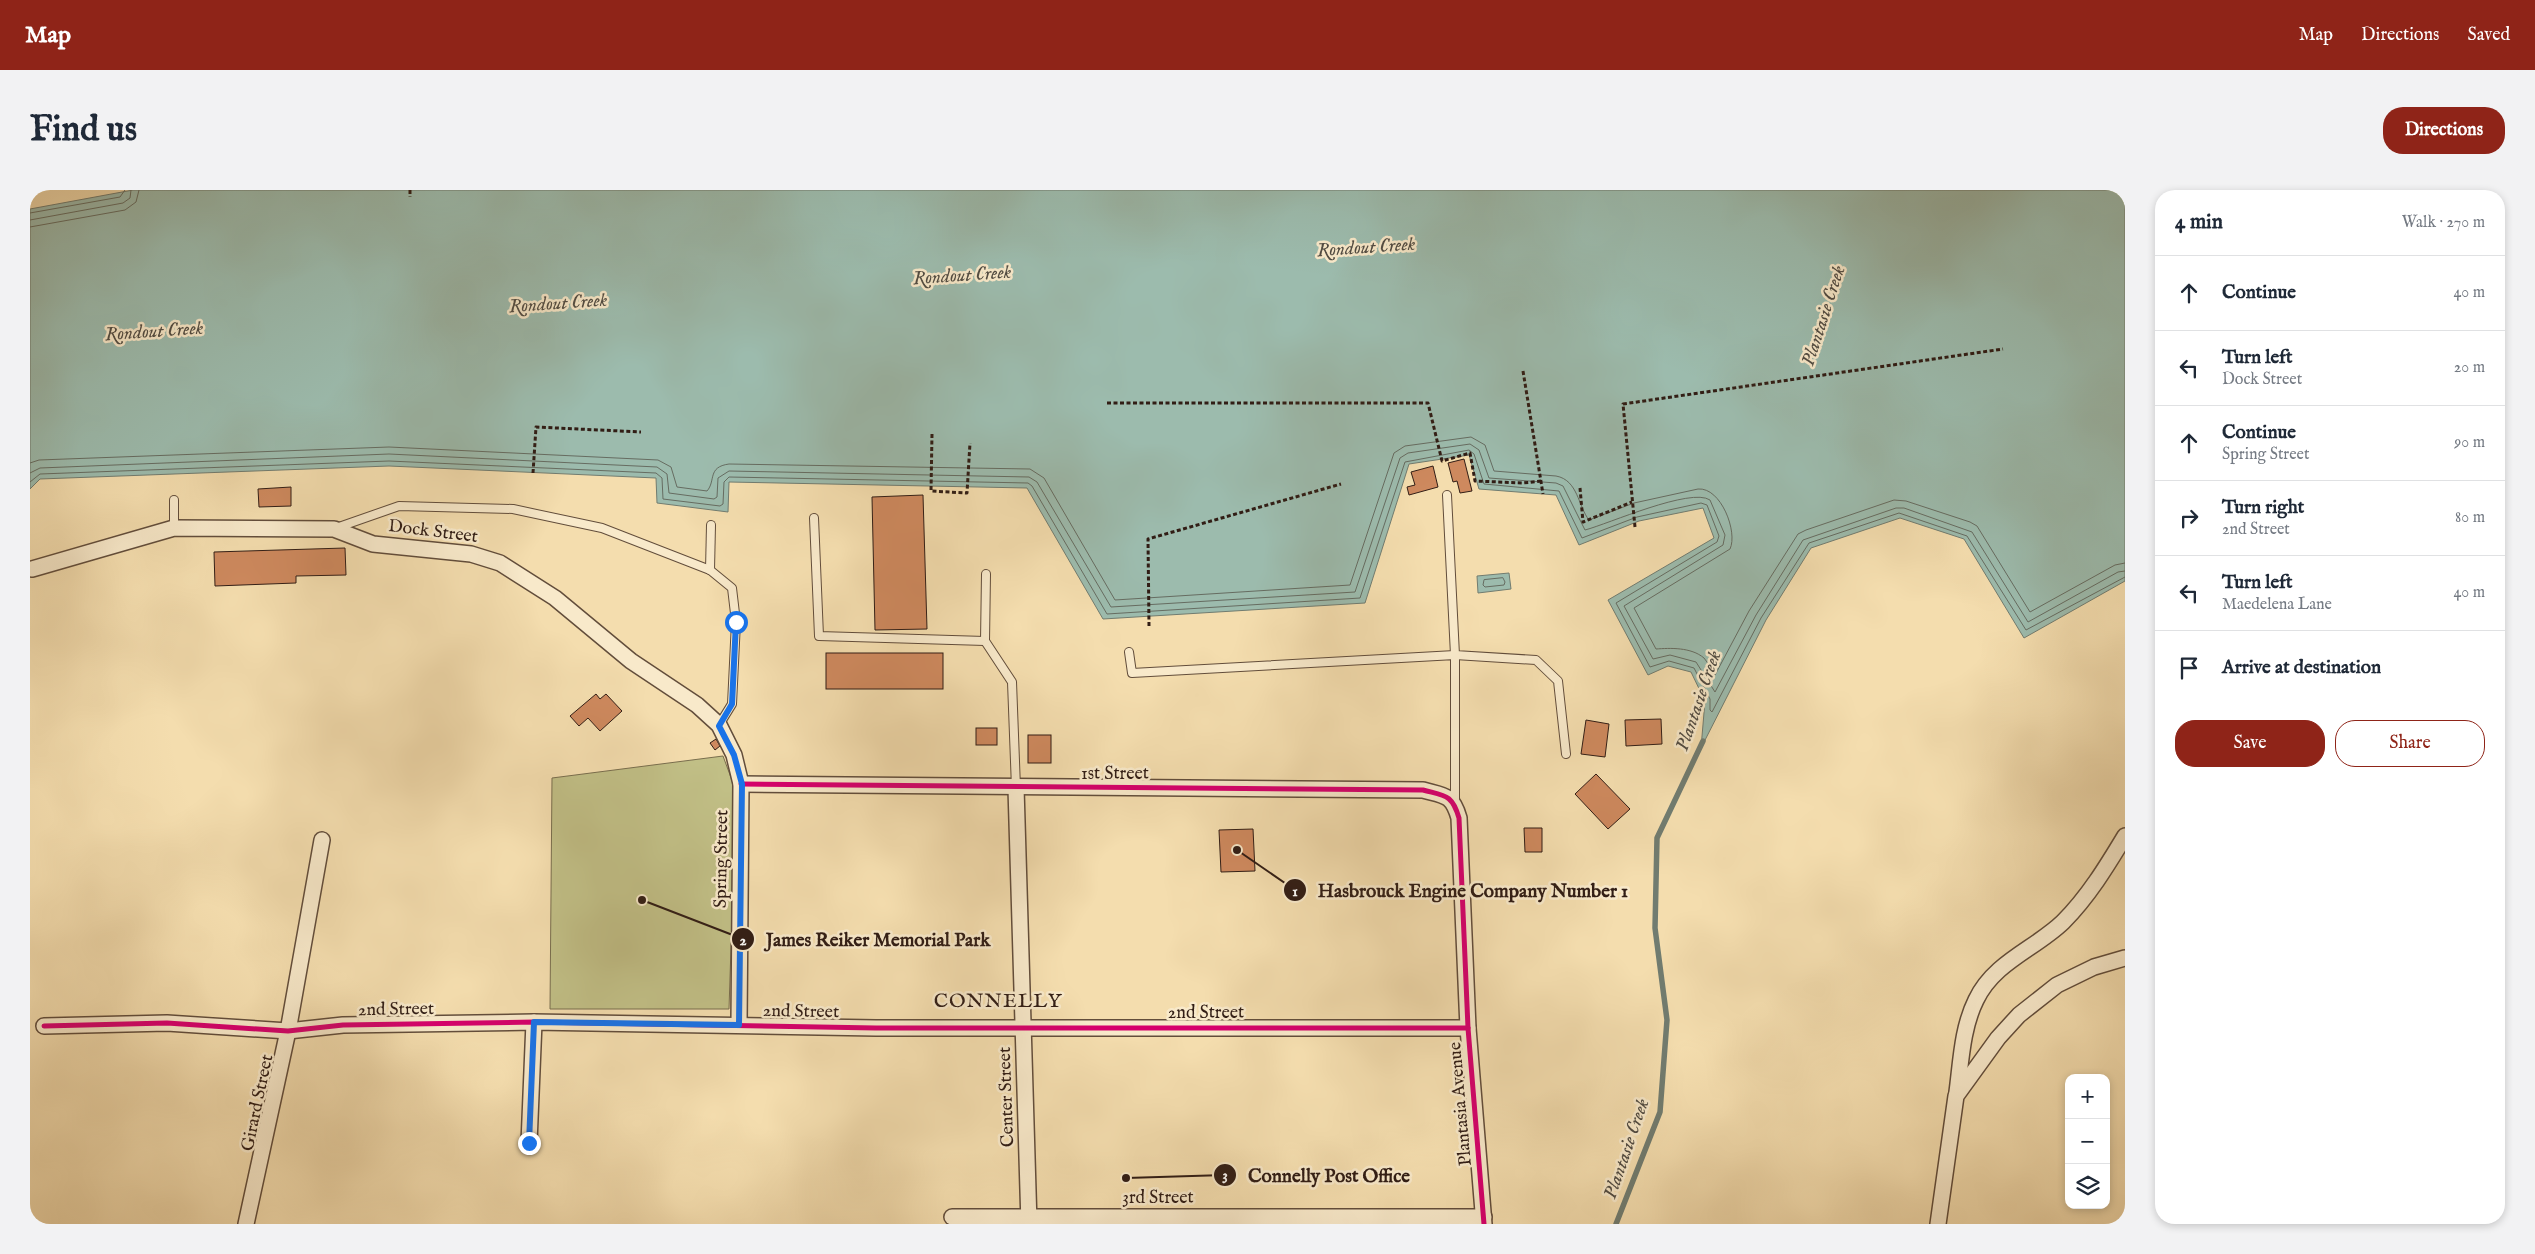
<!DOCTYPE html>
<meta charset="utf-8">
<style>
body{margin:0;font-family:"IM FELL English",serif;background:#f2f2f3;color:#1f2937}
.controls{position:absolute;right:15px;bottom:15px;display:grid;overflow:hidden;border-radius:10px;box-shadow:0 2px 8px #0003}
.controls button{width:45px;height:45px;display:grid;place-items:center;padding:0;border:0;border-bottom:1px solid #e0e1e3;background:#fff;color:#1f2937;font:25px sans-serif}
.stop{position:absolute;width:15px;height:15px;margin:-11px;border:4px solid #1a73e8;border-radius:50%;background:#fff}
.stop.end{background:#1a73e8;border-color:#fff;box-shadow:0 1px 5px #0008}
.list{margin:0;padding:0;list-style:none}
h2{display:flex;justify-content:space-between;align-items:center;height:65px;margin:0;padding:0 20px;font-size:21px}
h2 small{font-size:16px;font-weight:400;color:#747a83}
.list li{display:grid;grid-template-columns:32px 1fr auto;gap:15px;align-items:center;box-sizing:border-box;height:75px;padding:0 20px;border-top:1px solid #e0e1e3}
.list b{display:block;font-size:19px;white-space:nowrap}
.list p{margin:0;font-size:16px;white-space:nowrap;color:#747a83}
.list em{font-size:16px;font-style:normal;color:#747a83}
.actions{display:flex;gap:10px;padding:15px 20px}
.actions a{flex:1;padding:11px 0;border:1px solid #8f2418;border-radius:20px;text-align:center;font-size:18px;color:#8f2418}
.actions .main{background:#8f2418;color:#fff}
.icon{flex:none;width:28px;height:28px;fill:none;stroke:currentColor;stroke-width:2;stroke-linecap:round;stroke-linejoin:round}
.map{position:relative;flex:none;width:2095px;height:1034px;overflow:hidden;border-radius:20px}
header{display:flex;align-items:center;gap:30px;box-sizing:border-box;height:70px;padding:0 25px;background:#8f2418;color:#fff}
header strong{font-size:24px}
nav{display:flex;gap:28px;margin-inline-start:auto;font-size:18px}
.intro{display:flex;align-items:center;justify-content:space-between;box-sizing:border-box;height:120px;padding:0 30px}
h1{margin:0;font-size:35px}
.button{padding:12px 22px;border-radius:20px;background:#8f2418;color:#fff;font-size:18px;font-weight:700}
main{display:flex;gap:30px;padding:0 30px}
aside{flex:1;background:#fff;border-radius:20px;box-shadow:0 2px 8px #0003}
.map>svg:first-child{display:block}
</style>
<header>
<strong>Map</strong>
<nav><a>Map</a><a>Directions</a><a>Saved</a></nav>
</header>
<div class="intro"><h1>Find us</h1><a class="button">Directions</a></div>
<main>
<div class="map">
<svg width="2095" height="1034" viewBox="0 0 2095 1034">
<rect width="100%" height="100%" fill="#f4ddae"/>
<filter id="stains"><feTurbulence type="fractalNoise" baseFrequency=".004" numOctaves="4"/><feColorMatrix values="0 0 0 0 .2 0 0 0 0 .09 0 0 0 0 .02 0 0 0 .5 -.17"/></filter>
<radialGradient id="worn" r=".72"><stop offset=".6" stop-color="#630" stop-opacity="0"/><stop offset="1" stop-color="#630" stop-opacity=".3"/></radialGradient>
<path fill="#c1bf86" stroke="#796e4e" d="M693,566L706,601L699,819H520L522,588Z"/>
<g fill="#9cbbad" stroke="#717c70">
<path d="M103,0H2095V391L1994,448L1934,349L1870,328L1781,358L1736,430L1671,558L1675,511L1661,482L1638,476L1618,485L1578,410L1684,348L1673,318L1609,331L1549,355L1526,305L1449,299L1439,265L1379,274L1335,413L1073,429L997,298L699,292L698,322L627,313L626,288L359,276L10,289L0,299V19Z"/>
<path d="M1479,383L1481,399L1448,403L1447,386Z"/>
</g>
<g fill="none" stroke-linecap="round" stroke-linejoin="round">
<g stroke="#666c61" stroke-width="1">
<path d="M0,23L90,7L95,0"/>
<path d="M0,30L93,13L100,8L101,0"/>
<path d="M0,37L95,20L106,12L109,0"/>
<path d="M0,273L9,270L359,257L628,270L641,277L647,297L677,301C686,291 677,277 699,274L1000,279L1014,288L1085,410L1320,395L1364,263L1375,256L1441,247L1455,255L1464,281L1526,286C1548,290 1548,316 1559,330L1604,313L1668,299C1691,297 1708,342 1700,359L1604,418L1626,459C1640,458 1661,457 1674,468C1679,473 1680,481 1685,485L1719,421L1768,344L1776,340L1864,310L1876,311L1940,332L1947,336L2000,422L2085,375L2095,373"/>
<path d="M0,283L10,278L359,264L627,277L637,284L639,303L684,309L687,307L688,288L699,281L999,287L1007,292L1081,417L1325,402L1370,268L1378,263L1440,254L1449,260L1459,288L1526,293L1533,296L1555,340C1578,334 1661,297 1680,310L1695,345L1693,355L1594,416L1623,469L1640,465L1666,472L1685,502L1726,425L1773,350L1866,318H1874L1942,342L1998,432L2088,382L2095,381"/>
<path d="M0,292L10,284L359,271L626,283L632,288L633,309L690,316L693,314L694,292L699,287L998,293L1002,296L1077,424L1330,408L1375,272L1439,260L1444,264L1454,294L1529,301L1552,348L1607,327L1671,313L1677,315L1689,346L1687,352L1586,413L1620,477L1639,471L1664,478L1680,509V520L1682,522L1731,428L1779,353L1869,323L1937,346L1996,440L2095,387"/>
<path d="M1473,388L1475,392L1474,395L1455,397L1453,395L1454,390Z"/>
</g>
<path stroke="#717c70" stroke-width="5.5" d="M1586,1034L1630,922L1637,830L1625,738L1627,648L1673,551"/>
</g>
<g fill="#ce895e" stroke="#311d15">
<path d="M1434,269L1442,301L1430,303L1427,291L1423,292L1418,273Z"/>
<path d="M1403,276L1408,297L1379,305L1377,297L1385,295L1381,282Z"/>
<path d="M261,297V316L229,317L228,299Z"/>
<path d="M893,305L897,439L845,440L842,307Z"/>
<path d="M315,358L316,385L266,386V393L185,396L184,362Z"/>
<rect x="796" y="463" width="117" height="36"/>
<path d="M566,504L570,509L576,504L592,521L570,541L558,528L549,536L540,526Z"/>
<path d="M1631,529L1632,554L1596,556L1595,530Z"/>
<path d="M1556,530L1579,534L1575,567L1551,564Z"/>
<rect x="946" y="538" width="21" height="17"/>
<rect x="998" y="545" width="23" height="28"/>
<path d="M686,549L690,556L685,560L680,553Z"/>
<path d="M1566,584L1600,619L1578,639L1545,604Z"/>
<path d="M1494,638H1512V662H1495Z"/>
<path d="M1223,639L1225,681L1191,682L1189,640Z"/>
</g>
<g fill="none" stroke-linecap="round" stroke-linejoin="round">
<defs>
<g id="service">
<path d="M1417,305L1425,465L1506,470L1528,491L1536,564"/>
<path d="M144,310V338"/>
<path d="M784,328L789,446L955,451"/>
<path d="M306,338L369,316L483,319L572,338L680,380L702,398L706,432L702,514L689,535"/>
<path d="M680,380L681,335"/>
<path d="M956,384L955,451L982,492L986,598"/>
<path d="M1099,462L1102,483L1425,465V613"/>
</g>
<g id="minor">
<path d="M2,379L144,338L304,339L343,354L441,364L470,373L525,408L601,471L667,515L689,535L704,565L711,594L709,835"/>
<path d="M711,594L1393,600C1415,606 1422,604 1429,628L1438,838L1454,1034"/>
<path d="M986,598L999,1034"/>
<path d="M14,836L137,833L258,841L313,835L504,832L846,838H1438"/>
<path d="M1927,902C1931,872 1932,838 1946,810C1964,772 2005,759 2033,732C2058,707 2077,676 2095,646"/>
<path d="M499,953L504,832"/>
<path d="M922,1027H1454"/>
<path d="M216,1034L258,841L292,650"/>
<path d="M1908,1034L1926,906L1968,848L1989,825L2027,795L2064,777L2095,768"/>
</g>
</defs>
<use href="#service" stroke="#624d3b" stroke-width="10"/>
<use href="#minor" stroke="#624d3b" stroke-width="18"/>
<g stroke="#311d15" stroke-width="3" stroke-dasharray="4 2.5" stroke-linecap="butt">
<path d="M380,0V7"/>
<path d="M1493,181L1513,304"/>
<path d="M1077,213H1398L1412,271L1440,263L1445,291L1493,293L1511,291"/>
<path d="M902,244L901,301L937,303L940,253"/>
<path d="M503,283L506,237L611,242"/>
<path d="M1550,298L1553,332L1602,312"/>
<path d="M1605,337L1593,214L1973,159"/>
<path d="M1119,436L1118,349L1311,294"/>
</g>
<use href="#service" stroke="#f8e9ca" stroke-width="8"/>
<use href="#minor" stroke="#f8e9ca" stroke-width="15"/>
<defs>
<g id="cycleway">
<path d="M711,594L1393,600C1415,606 1422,604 1429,628L1438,838L1454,1034"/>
<path d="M14,836L137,833L258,841L313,835L504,832L846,838H1438"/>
</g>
</defs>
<use href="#cycleway" stroke="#f8e9ca" stroke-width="8"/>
<use href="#cycleway" stroke="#d6006c" stroke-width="5"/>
</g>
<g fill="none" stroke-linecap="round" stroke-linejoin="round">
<path stroke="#1a73e8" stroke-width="6" d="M499,953L504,832L709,835L712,594L704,565L689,536L702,514L706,432"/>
</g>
<g text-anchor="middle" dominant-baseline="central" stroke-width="5" stroke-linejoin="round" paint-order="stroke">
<g font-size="18" fill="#311d15" stroke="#f8e9ca">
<text transform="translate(403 342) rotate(7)">Dock Street</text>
<text x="1085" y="584">1st Street</text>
<text transform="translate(692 669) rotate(-89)">Spring Street</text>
<text transform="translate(366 820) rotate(-1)">2nd Street</text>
<text transform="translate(771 822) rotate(1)">2nd Street</text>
<text x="1176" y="823">2nd Street</text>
<text transform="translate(977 907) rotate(-92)">Center Street</text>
<text transform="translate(228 913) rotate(-78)">Girard Street</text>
<text transform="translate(1431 914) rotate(-95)">Plantasia Avenue</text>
<text x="1128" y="1008">3rd Street</text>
</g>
<g font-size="19" font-style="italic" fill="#514c43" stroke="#f8e9ca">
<text transform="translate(1336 58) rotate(-4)">Rondout Creek</text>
<text transform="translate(932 86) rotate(-4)">Rondout Creek</text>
<text transform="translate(528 114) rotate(-4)">Rondout Creek</text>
<text transform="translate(1794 126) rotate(-72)">Plantasie Creek</text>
<text transform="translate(124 142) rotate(-4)">Rondout Creek</text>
<text transform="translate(1669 511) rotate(-71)">Plantasie Creek</text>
<text transform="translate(1597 959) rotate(-71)">Plantasie Creek</text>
</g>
<g font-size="20" letter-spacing="1" fill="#311d15" stroke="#f8e9ca">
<text x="968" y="811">CONNELLY</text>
</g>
</g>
<path fill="none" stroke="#311d15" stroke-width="2" d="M1207 660L1265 700M612 710L713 749M1096 988L1195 985"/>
<g fill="#311d15" stroke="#f8e9ca" stroke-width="2">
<circle cx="1207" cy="660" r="5"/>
<circle cx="612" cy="710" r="5"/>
<circle cx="1096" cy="988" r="5"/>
<circle cx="1265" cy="700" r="12"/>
<circle cx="713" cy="749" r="12"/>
<circle cx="1195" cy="985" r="12"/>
</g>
<g font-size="15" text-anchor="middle" font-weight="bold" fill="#fff">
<text x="1265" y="706">1</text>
<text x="713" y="755">2</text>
<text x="1195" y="990">3</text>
</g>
<g font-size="19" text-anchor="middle" font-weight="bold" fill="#311d15" stroke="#f8e9ca" stroke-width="5" stroke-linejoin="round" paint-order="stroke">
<text x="1443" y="707">Hasbrouck Engine Company Number 1</text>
<text x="848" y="756">James Reiker Memorial Park</text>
<text x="1299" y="992">Connelly Post Office</text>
</g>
<rect width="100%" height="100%" filter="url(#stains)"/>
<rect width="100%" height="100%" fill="url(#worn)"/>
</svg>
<div class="controls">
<button>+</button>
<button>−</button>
<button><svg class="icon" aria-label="layers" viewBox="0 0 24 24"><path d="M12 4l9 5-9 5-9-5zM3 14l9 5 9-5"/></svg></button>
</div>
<div class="stop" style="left:706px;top:432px"></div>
<div class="stop end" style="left:499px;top:953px"></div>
</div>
<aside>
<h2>4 min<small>Walk · 270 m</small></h2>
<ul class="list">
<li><svg class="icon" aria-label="ahead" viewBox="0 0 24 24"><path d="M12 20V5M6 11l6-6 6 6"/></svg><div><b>Continue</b></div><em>40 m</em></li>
<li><svg class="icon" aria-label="left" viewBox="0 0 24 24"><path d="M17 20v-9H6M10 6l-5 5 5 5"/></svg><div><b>Turn left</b><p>Dock Street</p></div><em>20 m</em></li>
<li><svg class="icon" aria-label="ahead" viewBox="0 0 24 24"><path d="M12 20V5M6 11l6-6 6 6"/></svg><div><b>Continue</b><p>Spring Street</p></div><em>90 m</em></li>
<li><svg class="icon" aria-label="right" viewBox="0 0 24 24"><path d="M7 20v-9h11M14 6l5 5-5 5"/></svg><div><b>Turn right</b><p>2nd Street</p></div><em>80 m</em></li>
<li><svg class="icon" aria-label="left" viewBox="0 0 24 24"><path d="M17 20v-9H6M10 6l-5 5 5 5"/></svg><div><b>Turn left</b><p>Maedelena Lane</p></div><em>40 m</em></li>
<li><svg class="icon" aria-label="arrive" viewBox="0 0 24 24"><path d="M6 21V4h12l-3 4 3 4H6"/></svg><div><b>Arrive at destination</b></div></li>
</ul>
<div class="actions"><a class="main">Save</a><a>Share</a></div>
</aside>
</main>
